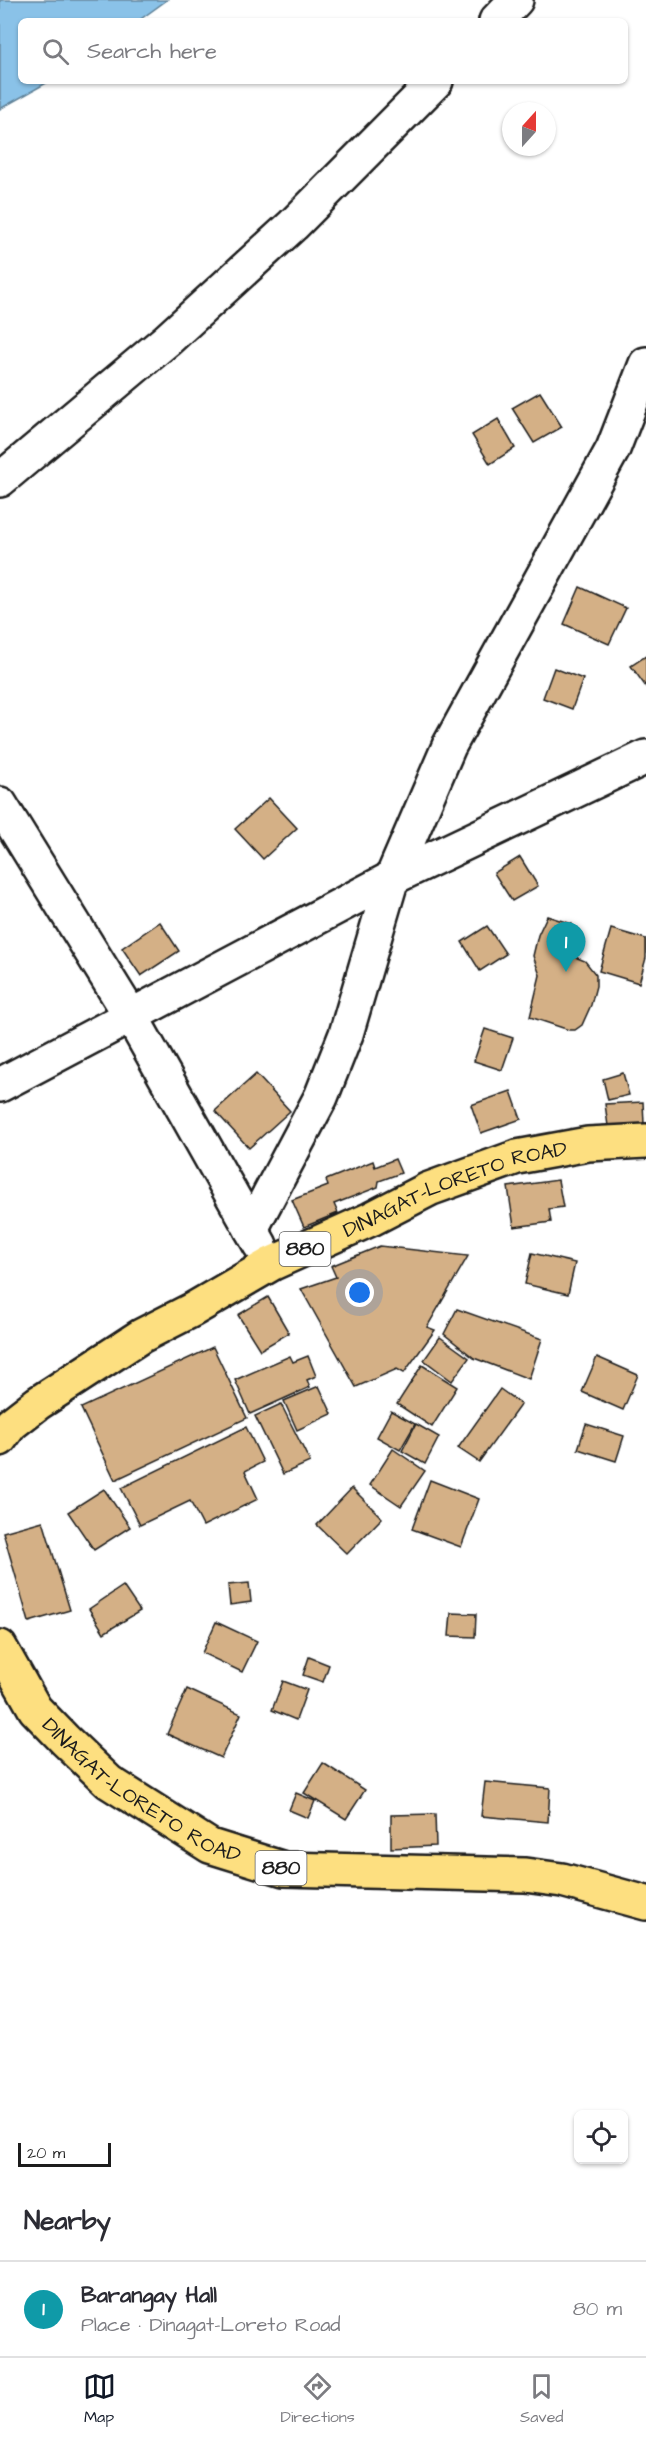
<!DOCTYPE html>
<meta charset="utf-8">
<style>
body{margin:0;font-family:"Architects Daughter",sans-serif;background:#f7f7f7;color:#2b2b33}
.controls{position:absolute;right:18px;bottom:18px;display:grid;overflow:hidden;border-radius:9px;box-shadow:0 2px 4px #0004}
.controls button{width:54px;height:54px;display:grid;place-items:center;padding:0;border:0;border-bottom:2px solid #e1e1e2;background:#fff;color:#2b2b33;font:30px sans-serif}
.compass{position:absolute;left:502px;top:102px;width:54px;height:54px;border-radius:50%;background:#fff;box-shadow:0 2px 4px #0004;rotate:21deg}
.scale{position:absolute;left:18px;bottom:15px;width:93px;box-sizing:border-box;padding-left:6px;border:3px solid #1c1c1c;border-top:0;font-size:16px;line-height:21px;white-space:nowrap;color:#1c1c1c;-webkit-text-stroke:4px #fff;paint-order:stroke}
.you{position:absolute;left:360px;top:1293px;width:21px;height:21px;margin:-15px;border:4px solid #fff;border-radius:50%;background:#1a73e8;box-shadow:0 0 0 9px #1a73e833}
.badge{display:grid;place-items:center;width:39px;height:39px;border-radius:50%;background:#111827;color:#fff;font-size:20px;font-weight:700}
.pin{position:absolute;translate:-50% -50px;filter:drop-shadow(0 2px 3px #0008)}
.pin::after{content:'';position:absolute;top:32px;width:21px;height:18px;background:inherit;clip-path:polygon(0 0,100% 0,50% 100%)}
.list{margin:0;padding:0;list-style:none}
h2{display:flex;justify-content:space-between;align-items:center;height:78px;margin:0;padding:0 24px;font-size:26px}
h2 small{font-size:20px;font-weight:400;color:#7c7c81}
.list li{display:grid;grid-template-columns:39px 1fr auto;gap:18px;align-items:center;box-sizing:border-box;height:96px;padding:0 24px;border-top:2px solid #e1e1e2}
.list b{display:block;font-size:22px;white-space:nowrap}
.list p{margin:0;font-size:20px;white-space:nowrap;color:#7c7c81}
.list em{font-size:20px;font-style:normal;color:#7c7c81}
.icon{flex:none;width:33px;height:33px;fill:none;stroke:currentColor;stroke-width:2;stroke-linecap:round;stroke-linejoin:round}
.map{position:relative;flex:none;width:646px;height:2182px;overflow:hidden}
.search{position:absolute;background:#fff;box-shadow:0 2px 4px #0004;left:18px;right:18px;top:18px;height:66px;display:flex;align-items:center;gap:15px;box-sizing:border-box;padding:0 21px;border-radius:9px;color:#7c7c81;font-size:22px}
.sheet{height:174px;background:#fff}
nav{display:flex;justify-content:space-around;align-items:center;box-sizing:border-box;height:84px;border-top:2px solid #e1e1e2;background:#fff;font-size:16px;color:#7c7c81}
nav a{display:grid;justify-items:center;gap:3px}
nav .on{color:#111827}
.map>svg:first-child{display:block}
</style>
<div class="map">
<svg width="646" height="2182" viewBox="0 0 646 2182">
<rect width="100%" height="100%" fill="#fff"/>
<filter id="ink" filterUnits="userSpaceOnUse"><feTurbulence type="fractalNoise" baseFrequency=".0167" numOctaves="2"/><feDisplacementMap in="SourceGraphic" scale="12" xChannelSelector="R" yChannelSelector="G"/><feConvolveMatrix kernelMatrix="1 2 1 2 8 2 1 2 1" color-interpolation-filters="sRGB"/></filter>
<g filter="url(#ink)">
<path fill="#8ac2e8" stroke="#5e8096" stroke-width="1.5" d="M0,0H167L138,21H21V81H50L0,109Z"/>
<g fill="#d4b086" stroke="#1c1c1c" stroke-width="1.5">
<path d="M540,392L562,427L534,443L512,408Z"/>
<path d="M498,419L515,448L490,464L472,435Z"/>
<path d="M580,587L626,608L609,644L564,624Z"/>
<path d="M646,656V687L631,666Z"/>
<path d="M554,668L583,679L572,709L543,698Z"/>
<path d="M269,798L297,828L263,859L235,829Z"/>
<path d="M520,857L538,886L512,901L494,873Z"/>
<path d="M547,916L572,924L569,952L575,957L585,961L596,975V986L591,1005L582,1025L575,1030H569L530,1017L540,975L533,956L538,935Z"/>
<path d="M160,922L179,951L141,976L122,948Z"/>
<path d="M487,926L506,954L480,971L462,942Z"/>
<path d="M611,929L646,939V958L639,983L599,971Z"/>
<path d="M485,1029L513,1038L502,1070L474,1061Z"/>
<path d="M623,1073L629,1095L608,1100L603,1079Z"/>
<path d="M256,1074L290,1111L249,1148L215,1111Z"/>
<path d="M511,1091L521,1119L481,1133L471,1105Z"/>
<path d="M643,1102L644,1124L608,1126L605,1104Z"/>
<path d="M395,1159L401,1173L379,1181L378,1187L334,1204L338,1213L304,1227L292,1200L328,1186L326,1180L373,1161L375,1167Z"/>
<path d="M558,1180L563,1207L549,1209L551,1222L514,1227L508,1187Z"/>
<path d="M380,1246L468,1256L427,1327L435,1330L404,1373L397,1369L356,1387L301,1289L336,1277L331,1266Z"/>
<path d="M532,1253L575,1263L568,1294L525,1284Z"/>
<path d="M268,1297L289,1333L260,1350L238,1315Z"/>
<path d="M457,1309L542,1339L529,1379L474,1358L444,1334Z"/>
<path d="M440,1337L469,1358L452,1381L424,1360Z"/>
<path d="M213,1347L247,1418L115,1480L81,1408Z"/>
<path d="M290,1356L293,1362L308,1356L316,1376L307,1380L310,1387L250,1414L235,1380Z"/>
<path d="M597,1357L638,1375L623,1410L582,1392Z"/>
<path d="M422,1365L457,1387L432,1427L397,1404Z"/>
<path d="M319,1386L332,1414L297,1430L284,1401Z"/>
<path d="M500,1389L521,1404L479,1462L458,1448Z"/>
<path d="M281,1404L310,1462L283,1474L255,1416Z"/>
<path d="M391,1411L415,1424L400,1450L377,1437Z"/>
<path d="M416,1424L439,1437L425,1464L402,1451Z"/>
<path d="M586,1424L624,1436L616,1461L578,1449Z"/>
<path d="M246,1427L263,1462L245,1471L258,1499L203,1526L190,1501L140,1525L121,1488Z"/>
<path d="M393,1449L425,1471L401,1506L370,1485Z"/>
<path d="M430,1480L479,1499L461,1547L412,1529Z"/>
<path d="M352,1488L382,1518L347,1554L317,1525Z"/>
<path d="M104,1489L130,1527L94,1550L68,1512Z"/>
<path d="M43,1521L70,1610L29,1622L3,1532Z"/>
<path d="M249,1583L251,1602L230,1605L228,1585Z"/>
<path d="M123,1586L140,1611L104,1633L89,1609Z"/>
<path d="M451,1613L476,1614L475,1637L449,1636Z"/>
<path d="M216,1622L257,1641L242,1672L202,1653Z"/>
<path d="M309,1657L329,1665L323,1682L303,1675Z"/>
<path d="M283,1681L307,1690L296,1720L272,1710Z"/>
<path d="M187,1689L241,1714L221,1758L167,1734Z"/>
<path d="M323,1763L365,1790L346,1819L304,1793Z"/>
<path d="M485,1782L550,1788L548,1822L481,1816Z"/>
<path d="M296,1793L315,1801L308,1818L289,1810Z"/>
<path d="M435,1814L436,1846L391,1848V1815Z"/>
</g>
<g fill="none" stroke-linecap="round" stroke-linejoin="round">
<defs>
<g id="minor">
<path d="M496,21L516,0"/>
<path d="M0,480L167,340L293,225L436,81"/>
<path d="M0,804L131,1016L260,1245"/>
<path d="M0,1085L392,878L646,757"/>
<path d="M251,1229L321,1097L346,1034L392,878L449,746L613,449L646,364"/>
</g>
<g id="primary">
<path id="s1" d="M0,1439L11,1424L38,1403L141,1336L192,1310L271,1264L371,1219L429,1189L517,1157L588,1144L646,1141"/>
<path id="s2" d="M0,1647L35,1709L65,1740L109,1782L210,1846L284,1869L525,1875L562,1880L646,1903"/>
</g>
</defs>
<use href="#minor" stroke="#1c1c1c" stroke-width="38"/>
<use href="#primary" stroke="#1c1c1c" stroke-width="38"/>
<use href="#minor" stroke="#fff" stroke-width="33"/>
<use href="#primary" stroke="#fddf80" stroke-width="33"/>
</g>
</g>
<g text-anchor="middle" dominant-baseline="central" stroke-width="5" stroke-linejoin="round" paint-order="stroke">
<g fill="#fff" stroke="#606060" stroke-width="1.5">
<rect x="279.5" y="1232" width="51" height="34" rx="4.5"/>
<rect x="255.5" y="1851" width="51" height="34" rx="4.5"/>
</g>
<g font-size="20" font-weight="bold" fill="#1c1c1c">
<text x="305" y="1249">880</text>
<text x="281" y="1868">880</text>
</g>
<g font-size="21" fill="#1c1c1c" stroke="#fff">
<text stroke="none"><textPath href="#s1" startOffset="524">DINAGAT-LORETO ROAD</textPath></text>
<text stroke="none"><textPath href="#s2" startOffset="207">DINAGAT-LORETO ROAD</textPath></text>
</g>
</g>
</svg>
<div class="controls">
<button><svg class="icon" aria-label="locate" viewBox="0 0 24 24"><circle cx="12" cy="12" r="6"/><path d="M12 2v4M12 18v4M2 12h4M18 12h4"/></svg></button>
</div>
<svg class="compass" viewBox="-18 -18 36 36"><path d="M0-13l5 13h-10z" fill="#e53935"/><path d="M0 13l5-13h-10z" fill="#7c7c81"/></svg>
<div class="scale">20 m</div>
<div class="you"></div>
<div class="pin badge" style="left:566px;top:972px;background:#0f9aa8">1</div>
<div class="search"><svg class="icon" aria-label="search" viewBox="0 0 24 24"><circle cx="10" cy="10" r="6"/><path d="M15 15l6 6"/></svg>Search here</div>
</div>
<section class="sheet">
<h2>Nearby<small></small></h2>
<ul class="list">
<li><span class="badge" style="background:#0f9aa8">1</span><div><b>Barangay Hall</b><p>Place · Dinagat-Loreto Road</p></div><em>80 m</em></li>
</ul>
</section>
<nav>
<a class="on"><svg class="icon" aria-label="map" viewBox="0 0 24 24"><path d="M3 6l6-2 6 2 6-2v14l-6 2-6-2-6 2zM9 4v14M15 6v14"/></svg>Map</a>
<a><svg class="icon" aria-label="directions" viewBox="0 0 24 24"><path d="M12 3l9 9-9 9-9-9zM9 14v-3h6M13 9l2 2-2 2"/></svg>Directions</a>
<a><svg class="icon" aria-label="saved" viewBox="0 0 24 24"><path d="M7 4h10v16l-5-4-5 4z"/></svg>Saved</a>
</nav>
